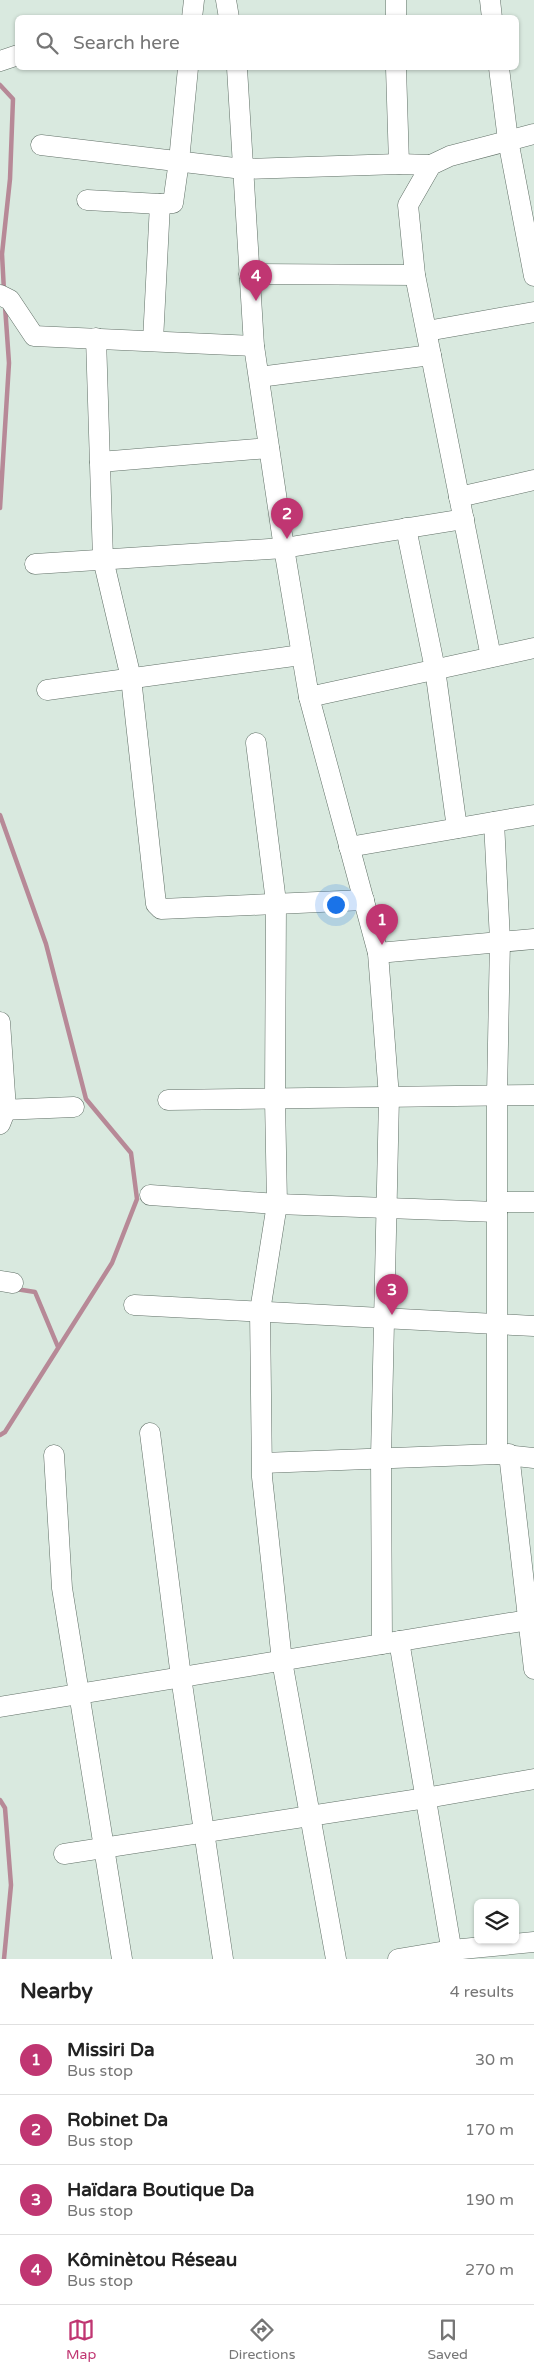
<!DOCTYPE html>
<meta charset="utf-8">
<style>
body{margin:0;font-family:"Varela Round",sans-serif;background:#f6f6f6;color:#222}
.controls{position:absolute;right:15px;bottom:15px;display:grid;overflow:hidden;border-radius:8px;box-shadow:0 1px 4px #0004}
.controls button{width:45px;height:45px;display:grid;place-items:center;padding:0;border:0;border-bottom:1px solid #e0e0e0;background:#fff;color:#222;font:25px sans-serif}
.you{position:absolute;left:335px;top:904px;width:18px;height:18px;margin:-12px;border:4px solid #fff;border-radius:50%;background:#1a73e8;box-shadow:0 0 0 8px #1a73e833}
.badge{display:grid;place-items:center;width:32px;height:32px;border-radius:50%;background:#c03672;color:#fff;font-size:16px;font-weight:700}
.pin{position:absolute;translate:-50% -41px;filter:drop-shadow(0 1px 2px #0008)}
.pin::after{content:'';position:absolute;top:26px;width:18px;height:15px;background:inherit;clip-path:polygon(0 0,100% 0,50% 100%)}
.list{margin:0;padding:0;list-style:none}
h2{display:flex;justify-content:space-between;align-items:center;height:65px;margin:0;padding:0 20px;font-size:21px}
h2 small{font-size:16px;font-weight:400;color:#767676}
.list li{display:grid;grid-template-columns:32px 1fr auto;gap:15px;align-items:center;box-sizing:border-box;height:70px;padding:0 20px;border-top:1px solid #e0e0e0}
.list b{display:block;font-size:19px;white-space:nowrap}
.list p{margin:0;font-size:16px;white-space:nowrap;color:#767676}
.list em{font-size:16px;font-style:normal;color:#767676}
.icon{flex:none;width:28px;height:28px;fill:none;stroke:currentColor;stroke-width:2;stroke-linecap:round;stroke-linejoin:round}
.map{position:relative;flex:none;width:534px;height:1959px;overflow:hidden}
.search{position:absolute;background:#fff;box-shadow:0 1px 4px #0004;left:15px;right:15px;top:15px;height:55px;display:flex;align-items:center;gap:12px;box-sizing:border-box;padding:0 18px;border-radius:8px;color:#767676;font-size:19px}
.sheet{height:345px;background:#fff}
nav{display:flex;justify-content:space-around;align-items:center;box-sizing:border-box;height:70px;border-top:1px solid #e0e0e0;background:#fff;font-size:14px;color:#767676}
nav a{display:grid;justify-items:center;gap:2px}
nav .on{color:#c03672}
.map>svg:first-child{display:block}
</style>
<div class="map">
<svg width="534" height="1959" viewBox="0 0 534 1959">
<rect width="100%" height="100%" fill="#d9e9df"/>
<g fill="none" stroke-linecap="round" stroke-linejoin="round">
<g stroke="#b78997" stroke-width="4.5">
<path d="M0,85L13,99L10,179L2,254L4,291"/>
<path d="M0,508L9,363L5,306"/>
<path d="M0,815L46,944L86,1099L131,1153L137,1199L112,1263L5,1432L0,1435"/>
<path d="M16,1289L35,1292L58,1347"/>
<path d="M0,1800L5,1808L11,1885L4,1959"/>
</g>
<defs>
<g id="minor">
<path d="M226,0L229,18"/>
<path d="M396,0V18"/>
<path d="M490,0L492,18"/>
<path d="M192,18L194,0"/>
<path d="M0,61L18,55"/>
<path d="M237,68L254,346L284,548L309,697L378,953L389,1097L381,1457L382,1644"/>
<path d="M396,68L399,164"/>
<path d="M499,68L508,140L534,276"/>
<path d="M41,145L243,169L399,164L431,165"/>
<path d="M87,200L160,204L173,203L179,161L188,68"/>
<path d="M249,274L415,275"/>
<path d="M0,295L10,300L34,336L254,346"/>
<path d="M427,331L534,312"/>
<path d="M96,338L103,559L131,678L156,904L161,909L364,900"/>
<path d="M153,341L160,204"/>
<path d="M259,377L431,355"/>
<path d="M100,462L269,448"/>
<path d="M459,497L534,480"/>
<path d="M406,528L435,669L457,828"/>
<path d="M35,564L284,548L464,519"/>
<path d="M491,657L415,275L408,205L431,165L450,156L534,134"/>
<path d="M47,690L301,655"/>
<path d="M309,697L534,648"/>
<path d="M256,743L276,902L275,1099L277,1204L260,1311L262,1477L282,1661L336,1959"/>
<path d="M494,822L500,940L497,1095V1454"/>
<path d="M349,847L534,815"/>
<path d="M378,953L534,939"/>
<path d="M0,1022L6,1109L0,1124"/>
<path d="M168,1100L534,1095"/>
<path d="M0,1110L74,1107"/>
<path d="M150,1195L277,1204L497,1212"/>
<path d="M497,1202H534"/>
<path d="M0,1281L13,1283"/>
<path d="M134,1305L534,1326"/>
<path d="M150,1433L181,1677L223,1959"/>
<path d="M509,1454L534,1669"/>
<path d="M54,1455L62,1588L122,1959"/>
<path d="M263,1463L497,1454L534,1458"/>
<path d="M399,1641L453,1959"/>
<path d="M0,1707L534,1619"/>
<path d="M64,1854L426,1798L534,1779"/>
<path d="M398,1959L452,1950L534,1942"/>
</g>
</defs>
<use href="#minor" stroke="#617067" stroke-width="21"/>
<use href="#minor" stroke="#fff" stroke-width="20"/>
</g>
</svg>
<div class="controls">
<button><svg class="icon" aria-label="layers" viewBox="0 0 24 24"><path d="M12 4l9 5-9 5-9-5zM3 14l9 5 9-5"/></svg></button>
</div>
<div class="you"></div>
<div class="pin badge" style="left:382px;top:945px">1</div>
<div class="pin badge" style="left:287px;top:539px">2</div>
<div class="pin badge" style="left:392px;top:1315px">3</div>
<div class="pin badge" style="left:256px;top:301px">4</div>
<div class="search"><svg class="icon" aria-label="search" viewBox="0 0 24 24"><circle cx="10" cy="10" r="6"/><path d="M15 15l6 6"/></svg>Search here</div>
</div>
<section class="sheet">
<h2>Nearby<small>4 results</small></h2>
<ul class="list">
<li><span class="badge">1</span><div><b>Missiri Da</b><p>Bus stop</p></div><em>30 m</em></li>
<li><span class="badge">2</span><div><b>Robinet Da</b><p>Bus stop</p></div><em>170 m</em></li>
<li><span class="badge">3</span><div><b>Haïdara Boutique Da</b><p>Bus stop</p></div><em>190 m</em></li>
<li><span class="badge">4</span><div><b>Kôminètou Réseau</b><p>Bus stop</p></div><em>270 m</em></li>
</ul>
</section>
<nav>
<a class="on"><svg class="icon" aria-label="map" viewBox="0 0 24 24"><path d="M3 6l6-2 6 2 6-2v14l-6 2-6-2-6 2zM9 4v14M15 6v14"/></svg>Map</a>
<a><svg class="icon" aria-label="directions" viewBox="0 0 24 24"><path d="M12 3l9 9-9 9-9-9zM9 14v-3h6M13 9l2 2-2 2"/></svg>Directions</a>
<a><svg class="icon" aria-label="saved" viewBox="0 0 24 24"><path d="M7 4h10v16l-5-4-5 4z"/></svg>Saved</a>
</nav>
